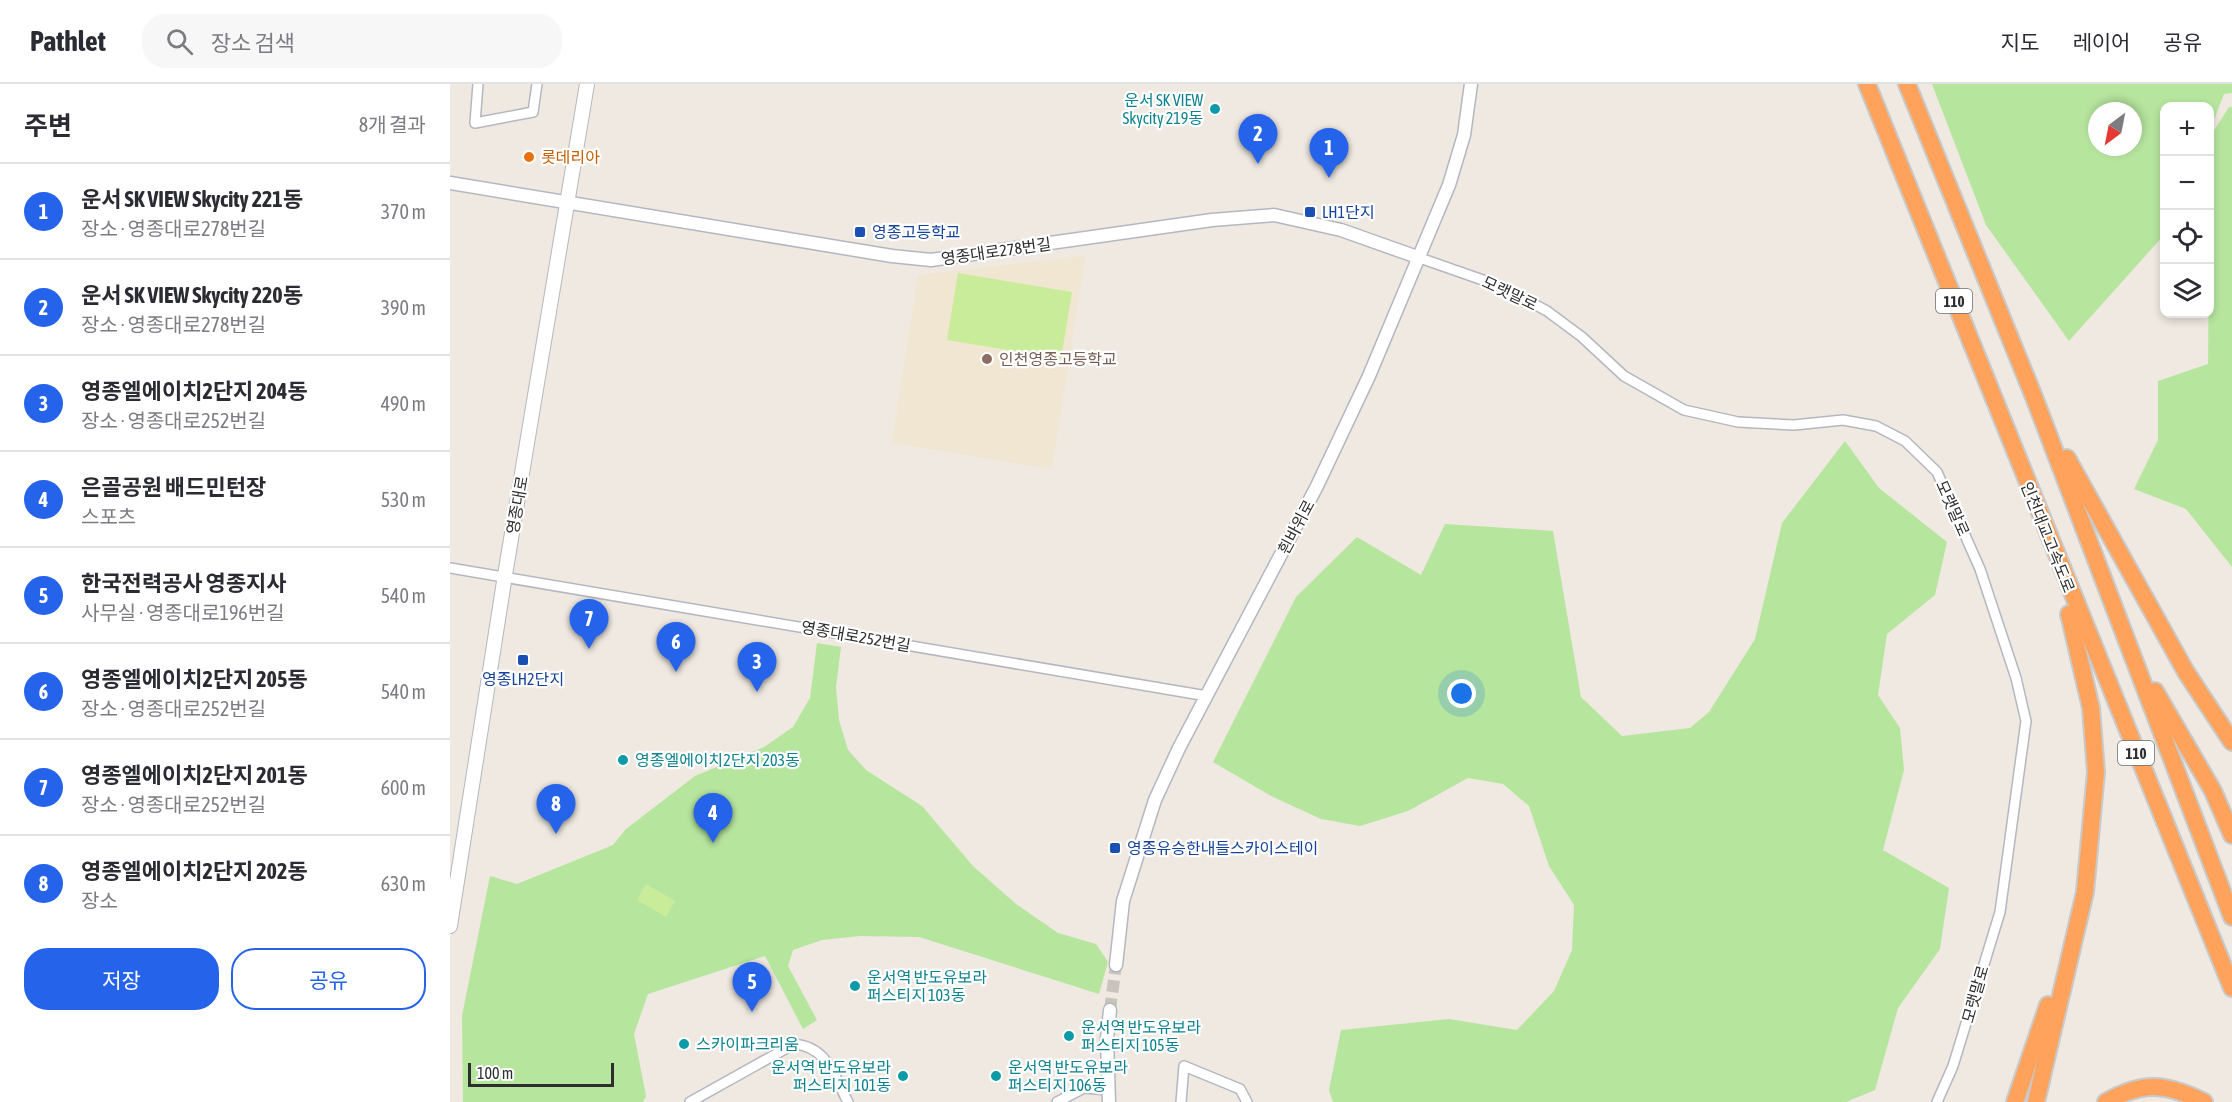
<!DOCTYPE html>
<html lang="ko">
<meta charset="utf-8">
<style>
body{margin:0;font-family:"Asap Condensed","Noto Sans KR",sans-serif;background:#f7f7f7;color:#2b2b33}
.controls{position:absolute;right:18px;top:18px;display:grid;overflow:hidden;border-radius:12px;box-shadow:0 3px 9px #0003}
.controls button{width:54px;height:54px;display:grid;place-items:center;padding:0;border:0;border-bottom:2px solid #e1e1e2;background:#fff;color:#2b2b33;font:30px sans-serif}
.compass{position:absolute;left:1638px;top:18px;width:54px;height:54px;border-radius:50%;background:#fff;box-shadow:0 3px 9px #0003;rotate:212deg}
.scale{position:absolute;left:18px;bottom:15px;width:146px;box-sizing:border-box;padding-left:6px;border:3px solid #2e2e2e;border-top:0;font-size:16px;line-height:21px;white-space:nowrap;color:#2e2e2e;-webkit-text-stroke:4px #fff;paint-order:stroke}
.you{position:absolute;left:1012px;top:610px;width:21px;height:21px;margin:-15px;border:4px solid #fff;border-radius:50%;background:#1a73e8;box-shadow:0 0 0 9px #1a73e833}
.badge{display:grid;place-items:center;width:39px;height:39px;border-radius:50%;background:#2563eb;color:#fff;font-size:20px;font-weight:700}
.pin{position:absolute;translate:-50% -50px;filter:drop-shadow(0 2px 3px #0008)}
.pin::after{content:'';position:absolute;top:32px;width:21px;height:18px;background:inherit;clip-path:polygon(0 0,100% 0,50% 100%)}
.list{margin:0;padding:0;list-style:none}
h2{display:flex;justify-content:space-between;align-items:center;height:78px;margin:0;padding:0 24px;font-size:26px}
h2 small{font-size:20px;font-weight:400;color:#7c7c81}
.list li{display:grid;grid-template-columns:39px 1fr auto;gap:18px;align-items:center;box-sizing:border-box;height:96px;padding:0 24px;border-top:2px solid #e1e1e2}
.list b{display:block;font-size:22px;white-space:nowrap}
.list p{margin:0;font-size:20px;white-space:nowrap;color:#7c7c81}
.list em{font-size:20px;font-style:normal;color:#7c7c81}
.actions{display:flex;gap:12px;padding:18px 24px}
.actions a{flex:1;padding:14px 0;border:2px solid #2563eb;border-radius:24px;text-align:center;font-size:21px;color:#2563eb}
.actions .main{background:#2563eb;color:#fff}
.icon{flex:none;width:33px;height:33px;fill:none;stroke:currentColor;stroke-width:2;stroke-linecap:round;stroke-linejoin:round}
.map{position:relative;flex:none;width:1782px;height:1018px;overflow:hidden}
header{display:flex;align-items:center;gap:36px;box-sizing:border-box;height:84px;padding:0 30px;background:#fff;border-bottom:2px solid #e1e1e2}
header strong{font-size:28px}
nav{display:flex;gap:33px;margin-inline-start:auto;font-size:21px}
.search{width:420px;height:54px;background:#f7f7f7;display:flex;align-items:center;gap:15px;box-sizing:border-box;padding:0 21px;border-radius:24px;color:#7c7c81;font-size:22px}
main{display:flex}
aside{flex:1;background:#fff}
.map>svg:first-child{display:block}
</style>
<header>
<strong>Pathlet</strong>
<div class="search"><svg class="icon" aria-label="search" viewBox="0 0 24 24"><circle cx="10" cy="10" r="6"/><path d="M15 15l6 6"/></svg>장소 검색</div>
<nav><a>지도</a><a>레이어</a><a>공유</a></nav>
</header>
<main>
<aside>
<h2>주변<small>8개 결과</small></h2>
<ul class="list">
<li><span class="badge">1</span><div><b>운서 SK VIEW Skycity 221동</b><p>장소 · 영종대로278번길</p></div><em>370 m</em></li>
<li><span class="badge">2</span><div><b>운서 SK VIEW Skycity 220동</b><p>장소 · 영종대로278번길</p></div><em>390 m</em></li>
<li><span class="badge">3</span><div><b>영종엘에이치2단지 204동</b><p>장소 · 영종대로252번길</p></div><em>490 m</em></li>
<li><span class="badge">4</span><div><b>은골공원 배드민턴장</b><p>스포츠</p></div><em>530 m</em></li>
<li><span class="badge">5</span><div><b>한국전력공사 영종지사</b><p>사무실 · 영종대로196번길</p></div><em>540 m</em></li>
<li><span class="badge">6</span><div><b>영종엘에이치2단지 205동</b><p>장소 · 영종대로252번길</p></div><em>540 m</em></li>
<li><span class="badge">7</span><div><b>영종엘에이치2단지 201동</b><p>장소 · 영종대로252번길</p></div><em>600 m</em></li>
<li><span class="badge">8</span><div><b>영종엘에이치2단지 202동</b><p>장소</p></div><em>630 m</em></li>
</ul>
<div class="actions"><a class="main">저장</a><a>공유</a></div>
</aside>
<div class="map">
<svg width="1782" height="1018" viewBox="0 0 1782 1018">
<rect width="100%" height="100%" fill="#efe9e1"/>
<path fill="#f0e6d1" d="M635,172L602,385L442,359L468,191Z"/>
<g fill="#b6e59e" fill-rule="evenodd">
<path d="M1482,0H1782V9L1774,10L1760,46V22H1714V151L1619,257L1536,141ZM1647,27H1683V63H1647Z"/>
<path d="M1779,23H1782V483L1736,425L1684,405L1708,356V297L1758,280L1760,53Z"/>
<path d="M1395,357L1429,404L1497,458L1485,511L1437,550L1428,611L1450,644L1454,686L1433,766L1499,804L1490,865L1448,924L1425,1006L1396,1018H883L879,1006L891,946L999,935L1067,946L1104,907L1122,866L1124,821L1099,782L1079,722L1053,700L1018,694L958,727L910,742L871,735L821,712L763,678L846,513L907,453L971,491L995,440L1103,447L1131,613L1172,652L1240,644L1259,628L1305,555L1332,439Z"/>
<path d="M367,559L391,563L386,603L389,636L398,666L416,686L472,722L523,782L566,820L608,849L646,860L658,878L649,910L469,853L410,852L372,856L343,866L338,882L367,936L353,945L315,872L198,910L184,950L196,1012L193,1018H13L12,932L40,792L67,800L163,761L176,745L245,692L314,663L343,643L360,614Z"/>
</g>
<g fill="#c9ec9a">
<path d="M508,189L622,208L611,275L497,256Z"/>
<path d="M196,800L225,817L216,833L187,816Z"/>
</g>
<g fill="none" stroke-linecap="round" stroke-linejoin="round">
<path stroke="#c8c4bd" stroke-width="12" stroke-dasharray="12 6" stroke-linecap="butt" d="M660,926L666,881"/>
<defs>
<g id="minor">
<path d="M28,0L25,39L83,28L87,0"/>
<path d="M970,174L1050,202L1097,227L1132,253L1174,292L1234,326L1288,338L1344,341L1393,336L1426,342L1455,357L1487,388L1530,485L1566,594L1576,637L1550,828L1503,982L1487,1018"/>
<path d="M0,484L757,612"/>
<path d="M240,1018L344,960C378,963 384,992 398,1018"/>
<path d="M607,1018L634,1004L658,1006"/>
<path d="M731,1018L734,982L790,1005L797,1018"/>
</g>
<g id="tertiary">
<path d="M0,99L442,172L481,176L762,136L824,131L891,146L970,174"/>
<path d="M666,881L673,817L705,716L729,664L867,402L919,292L999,101L1014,51L1021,0"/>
<path d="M659,1018L657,955L660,926"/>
</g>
<path id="secondary" d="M0,842L55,491L137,0"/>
<g id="motorway">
<path d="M1417,0L1782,904"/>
<path d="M1457,0L1584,313L1782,833"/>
<path d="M1617,374L1736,588L1782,658"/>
<path d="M1705,607L1763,707L1782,751"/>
<path d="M1565,1018L1598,921"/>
<path d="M1586,1018L1635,808L1646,688L1641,624L1619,530"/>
<path d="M1656,1018C1693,997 1716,999 1754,1018"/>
</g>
</defs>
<use href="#minor" stroke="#b4b7c1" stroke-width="12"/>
<use href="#tertiary" stroke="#b4b7c1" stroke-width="15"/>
<use href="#secondary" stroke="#b4b7c1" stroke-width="16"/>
<use href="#motorway" stroke="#c9c9c9" stroke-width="20"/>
<use href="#minor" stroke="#fff" stroke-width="9"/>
<use href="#tertiary" stroke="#fff" stroke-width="12"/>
<use href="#secondary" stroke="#fff" stroke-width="14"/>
<use href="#motorway" stroke="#ffa35c" stroke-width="16"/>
</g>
<g fill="#0f9aa8" stroke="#fff" stroke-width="2">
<circle cx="765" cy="25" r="6"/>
<circle cx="173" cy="676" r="6"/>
<circle cx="405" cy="902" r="6"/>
<circle cx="619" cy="952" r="6"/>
<circle cx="234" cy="960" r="6"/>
<circle cx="453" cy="992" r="6"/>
<circle cx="546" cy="992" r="6"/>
</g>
<circle fill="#e8710a" stroke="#fff" stroke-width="2" cx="79" cy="73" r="6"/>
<g fill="#1a4fb4" stroke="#fff" stroke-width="2">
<rect x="854" y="122" width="12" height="12" rx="3"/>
<rect x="404" y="142" width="12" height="12" rx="3"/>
<rect x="67" y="570" width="12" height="12" rx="3"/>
<rect x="659" y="758" width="12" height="12" rx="3"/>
</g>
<circle fill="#8d6e63" stroke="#fff" stroke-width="2" cx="537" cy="275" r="6"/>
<g text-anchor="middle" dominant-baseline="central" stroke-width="4.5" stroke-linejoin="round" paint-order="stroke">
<g fill="#fff" stroke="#6d6d6d" stroke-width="1.5">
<rect x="1486" y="205" width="36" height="24" rx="4.5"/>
<rect x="1668" y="657" width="36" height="24" rx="4.5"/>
</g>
<g font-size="15" font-weight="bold" fill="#2e2e2e">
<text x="1504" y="217">110</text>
<text x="1686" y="669">110</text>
</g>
<g font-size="16" fill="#0d838f" stroke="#fff" text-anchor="start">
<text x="753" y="16" text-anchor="end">운서 SK VIEW<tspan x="753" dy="18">Skycity 219동</tspan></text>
<text x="185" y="676">영종엘에이치2단지 203동</text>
<text x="417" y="893">운서역 반도유보라<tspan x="417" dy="18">퍼스티지 103동</tspan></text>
<text x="631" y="943">운서역 반도유보라<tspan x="631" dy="18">퍼스티지 105동</tspan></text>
<text x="246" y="960">스카이파크리움</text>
<text x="441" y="983" text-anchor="end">운서역 반도유보라<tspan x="441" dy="18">퍼스티지 101동</tspan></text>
<text x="558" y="983">운서역 반도유보라<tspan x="558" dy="18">퍼스티지 106동</tspan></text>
</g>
<g font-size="16" fill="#c56008" stroke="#fff" text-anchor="start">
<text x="91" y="73">롯데리아</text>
</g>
<g font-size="16" fill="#164399" stroke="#fff" text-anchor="start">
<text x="872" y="128">LH1단지</text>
<text x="422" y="148">영종고등학교</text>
<text x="73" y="595" text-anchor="middle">영종LH2단지</text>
<text x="677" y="764">영종유승한내들스카이스테이</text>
</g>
<g font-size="16" fill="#2e2e2e" stroke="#fff">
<text transform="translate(546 167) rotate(-8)">영종대로278번길</text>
<text transform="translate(1060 209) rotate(25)">모랫말로</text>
<text transform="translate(67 421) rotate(-80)">영종대로</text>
<text transform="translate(1503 424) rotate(66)">모랫말로</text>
<text transform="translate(846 443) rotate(-62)">흰바위로</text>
<text transform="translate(1598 453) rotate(68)">인천대교고속도로</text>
<text transform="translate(406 552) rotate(10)">영종대로252번길</text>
<text transform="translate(1525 910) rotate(-74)">모랫말로</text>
</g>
<g font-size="16" fill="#785e54" stroke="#fff" text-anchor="start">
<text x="549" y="275">인천영종고등학교</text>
</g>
</g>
</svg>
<div class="controls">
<button>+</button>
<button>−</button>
<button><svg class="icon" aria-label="locate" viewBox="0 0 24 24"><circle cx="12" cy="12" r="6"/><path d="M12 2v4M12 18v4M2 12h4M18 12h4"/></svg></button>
<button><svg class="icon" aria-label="layers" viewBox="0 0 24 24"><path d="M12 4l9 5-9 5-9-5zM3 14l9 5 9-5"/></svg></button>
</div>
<svg class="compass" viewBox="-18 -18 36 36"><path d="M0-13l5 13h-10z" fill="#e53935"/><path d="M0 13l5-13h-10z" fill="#7c7c81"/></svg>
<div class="scale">100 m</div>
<div class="you"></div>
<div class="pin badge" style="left:879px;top:94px">1</div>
<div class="pin badge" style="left:808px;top:80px">2</div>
<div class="pin badge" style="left:307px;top:608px">3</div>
<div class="pin badge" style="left:263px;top:759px">4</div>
<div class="pin badge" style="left:302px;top:928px">5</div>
<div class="pin badge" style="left:226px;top:588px">6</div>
<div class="pin badge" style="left:139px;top:565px">7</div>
<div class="pin badge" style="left:106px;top:750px">8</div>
</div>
</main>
